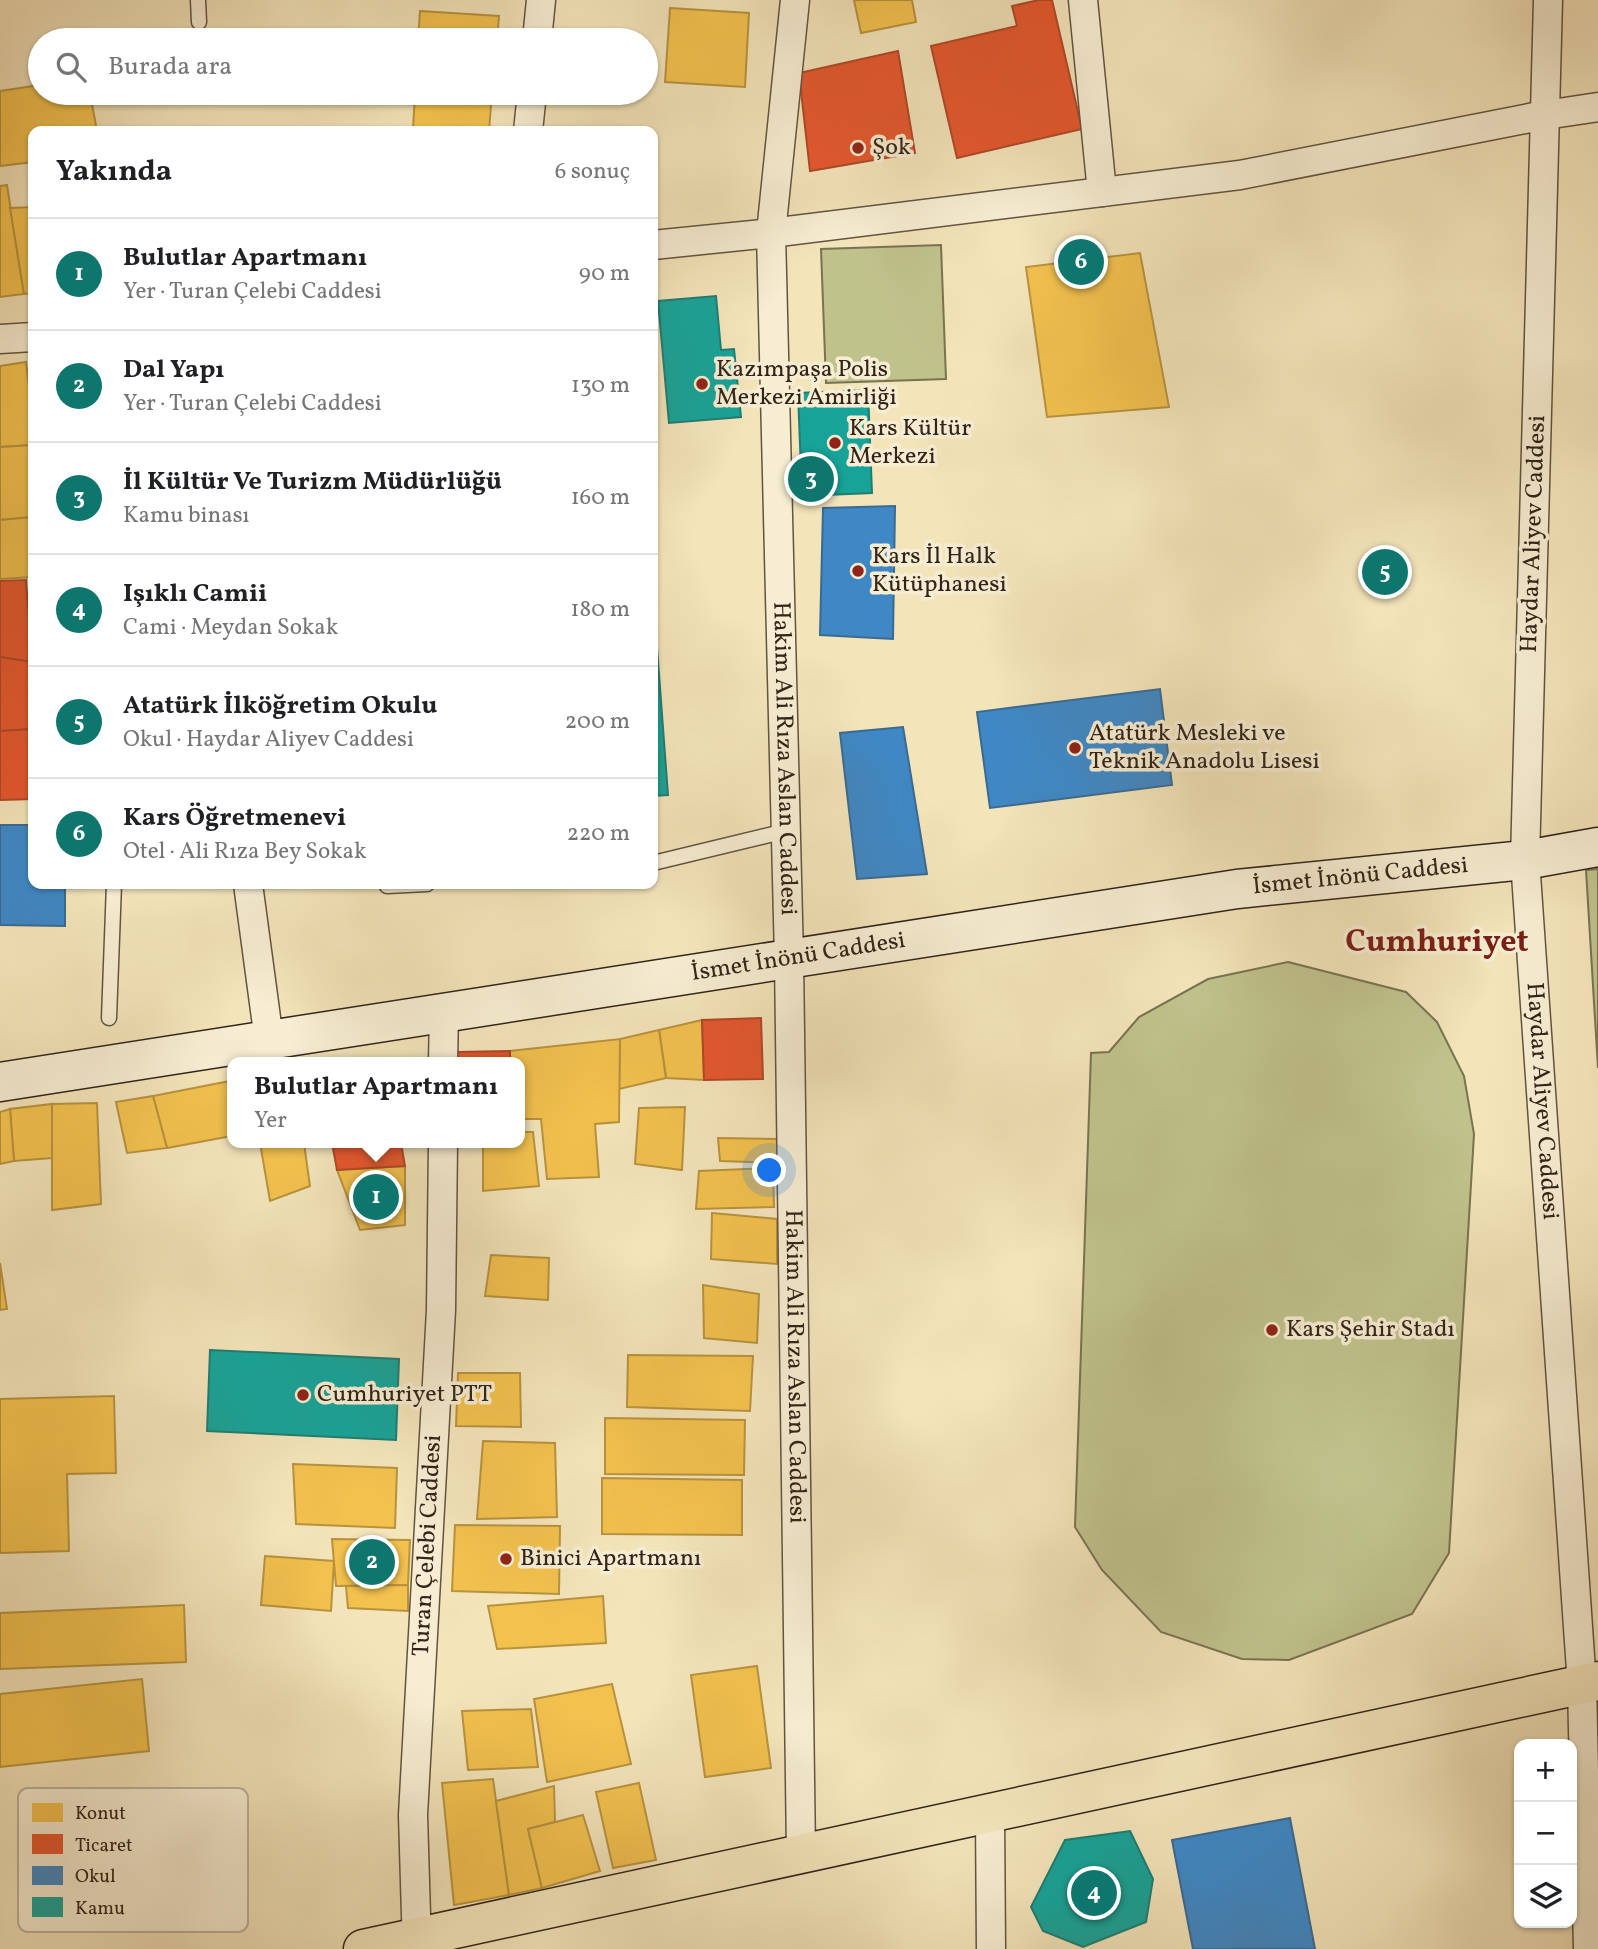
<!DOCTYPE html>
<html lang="tr">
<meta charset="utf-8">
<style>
body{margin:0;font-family:Vollkorn,serif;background:#f6f6f6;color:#202124}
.controls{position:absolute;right:21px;bottom:21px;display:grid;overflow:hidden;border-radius:14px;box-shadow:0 2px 5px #0004}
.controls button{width:63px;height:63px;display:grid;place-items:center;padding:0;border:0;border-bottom:2px solid #e0e0e0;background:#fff;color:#202124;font:35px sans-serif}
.you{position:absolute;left:770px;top:1171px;width:24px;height:24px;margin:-18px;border:5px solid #fff;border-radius:50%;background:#1a73e8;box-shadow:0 0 0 10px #1a73e833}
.badge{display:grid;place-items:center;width:46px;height:46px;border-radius:50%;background:#0f766e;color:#fff;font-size:23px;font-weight:700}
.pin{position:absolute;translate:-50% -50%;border:4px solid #fff;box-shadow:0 2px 7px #0006}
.popup{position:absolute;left:227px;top:1057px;width:298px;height:91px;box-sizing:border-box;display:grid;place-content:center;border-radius:14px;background:#fff;filter:drop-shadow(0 2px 5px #0005);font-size:23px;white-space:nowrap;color:#757577}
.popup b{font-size:26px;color:#202124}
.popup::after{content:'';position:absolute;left:50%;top:100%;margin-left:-14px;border:14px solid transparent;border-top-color:#fff}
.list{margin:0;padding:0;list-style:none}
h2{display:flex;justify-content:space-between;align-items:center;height:91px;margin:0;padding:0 28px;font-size:30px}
h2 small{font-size:23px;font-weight:400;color:#757577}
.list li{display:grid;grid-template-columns:46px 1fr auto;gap:21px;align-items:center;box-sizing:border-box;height:112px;padding:0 28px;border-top:2px solid #e0e0e0}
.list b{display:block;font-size:26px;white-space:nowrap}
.list p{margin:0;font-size:23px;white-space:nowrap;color:#757577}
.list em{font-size:23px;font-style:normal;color:#757577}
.icon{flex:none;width:38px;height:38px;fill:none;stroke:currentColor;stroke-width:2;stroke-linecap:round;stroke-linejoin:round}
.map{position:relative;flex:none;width:1598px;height:1949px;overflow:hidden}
.search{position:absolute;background:#fff;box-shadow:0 2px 5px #0004;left:28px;top:28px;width:630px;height:77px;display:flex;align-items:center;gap:18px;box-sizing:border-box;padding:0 24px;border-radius:38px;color:#757577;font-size:26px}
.panel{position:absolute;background:#fff;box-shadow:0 2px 5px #0004;left:28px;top:126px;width:630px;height:763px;border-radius:14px}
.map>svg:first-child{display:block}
</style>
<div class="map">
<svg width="1598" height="1949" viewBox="0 0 1598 1949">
<rect width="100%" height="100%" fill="#f3e4ba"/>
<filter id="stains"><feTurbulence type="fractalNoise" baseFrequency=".00286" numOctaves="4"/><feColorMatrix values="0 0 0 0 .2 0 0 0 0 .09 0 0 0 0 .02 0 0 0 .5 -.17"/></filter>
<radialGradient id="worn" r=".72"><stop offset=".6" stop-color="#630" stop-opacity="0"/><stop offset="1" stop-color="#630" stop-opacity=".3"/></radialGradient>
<g fill="#c0c28c" stroke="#787352" stroke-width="2">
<path d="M941,245L946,379L826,383L821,249Z"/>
<path d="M1598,869V1068L1586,870Z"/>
<path d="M1288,962L1406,992L1437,1022L1464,1076L1474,1134L1449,1553L1412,1614L1289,1660L1242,1659L1161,1632L1102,1570L1075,1527L1091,1053L1109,1052L1139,1017L1208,979Z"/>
</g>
<g fill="#f2c14e" stroke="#b8923e" stroke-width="2">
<path d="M854,0H912L916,22L861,33Z"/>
<path d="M670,8L749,13L745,87L665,82Z"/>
<path d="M420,11L499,16L497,40H418Z"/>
<path d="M40,85V93H90L97,131H33V162L0,166V91Z"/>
<path d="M415,93H492L489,131L413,129Z"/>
<path d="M7,185L24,294L0,297V186Z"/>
<path d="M33,207V293L24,294L10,208Z"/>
<path d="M1140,253L1169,407L1047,417L1026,267Z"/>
<path d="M26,362L33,419V445L0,447V366Z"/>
<path d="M33,445V517L0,520V447Z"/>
<path d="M33,517V577L0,579V520Z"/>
<path d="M702,1020L704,1080L666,1078L659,1030Z"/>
<path d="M659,1030L666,1078L619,1089L620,1039Z"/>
<path d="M620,1039L619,1122L595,1124L599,1177L547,1179L541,1119H520V1062H510V1051Z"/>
<path d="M230,1081L232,1093V1136L167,1148L153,1096Z"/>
<path d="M153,1096L167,1148L127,1153L116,1102Z"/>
<path d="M97,1103L101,1204L52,1210V1104Z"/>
<path d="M52,1104V1158L14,1161L10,1109Z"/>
<path d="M685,1107L682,1170L635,1164L639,1108Z"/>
<path d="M10,1109L14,1161L0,1164V1112Z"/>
<path d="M520,1132H533L539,1186L483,1191V1143H520Z"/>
<path d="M718,1138L778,1139V1163L720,1161Z"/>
<path d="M260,1143H304L310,1186L270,1201Z"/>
<path d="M405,1166V1225L360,1230L337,1170Z"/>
<path d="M773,1168L774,1207L696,1209L699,1171Z"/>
<path d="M712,1213L777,1219V1264L711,1259Z"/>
<path d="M491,1255L549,1258L548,1300L485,1296Z"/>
<path d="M0,1263L7,1309L0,1310Z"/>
<path d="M703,1285L759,1294L757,1343L704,1338Z"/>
<path d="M628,1355L753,1356L750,1411L627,1407Z"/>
<path d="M458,1373H520L521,1427L456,1426Z"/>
<path d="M114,1396L116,1473L67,1474L69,1551L0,1553V1399Z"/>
<path d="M605,1418L745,1420L744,1475L605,1474Z"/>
<path d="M483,1441L555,1443L557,1517L477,1519Z"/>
<path d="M293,1464L397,1468L395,1528L296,1524Z"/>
<path d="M602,1478L742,1480V1535L602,1534Z"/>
<path d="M455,1525L560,1526L559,1594L452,1591Z"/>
<path d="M332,1539L410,1540L408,1585L336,1586Z"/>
<path d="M265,1556L334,1561L331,1611L261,1605Z"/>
<path d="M408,1585V1611L348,1608L346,1586Z"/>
<path d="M603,1596L606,1643L497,1649L488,1606Z"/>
<path d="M184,1605L186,1662L0,1669V1613Z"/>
<path d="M757,1666L771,1768L705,1777L691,1675Z"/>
<path d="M142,1679L149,1751L0,1767V1694Z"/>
<path d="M612,1684L631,1764L547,1782L534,1699Z"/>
<path d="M531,1709L538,1767L468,1770L462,1711Z"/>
<path d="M493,1779L509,1895L454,1905L442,1783Z"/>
<path d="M639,1783L656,1860L613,1868L596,1792Z"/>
<path d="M554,1786L555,1822L528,1829L542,1888L509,1895L496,1801Z"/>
<path d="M583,1815L600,1871L542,1888L528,1829Z"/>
</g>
<g fill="#e4572e" stroke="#ae4828" stroke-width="2">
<path d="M1039,0H1052L1082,129L957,158L931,46L1017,26L1012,6Z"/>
<path d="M898,51L915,153L810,171L799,73Z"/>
<path d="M26,580L32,662L0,657V581Z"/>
<path d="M0,657L32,662L33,729L0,731Z"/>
<path d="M33,729V799L0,800V731Z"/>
<path d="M761,1018L763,1079L704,1080L702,1020Z"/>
<path d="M510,1051V1062H457V1052Z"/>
<path d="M332,1143H401L405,1166L337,1170Z"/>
</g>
<g fill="#3f88c5" stroke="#3b6a91" stroke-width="2">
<path d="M895,506L893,639L820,635L823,508Z"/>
<path d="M1160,689L1172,785L990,808L977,712Z"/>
<path d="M903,727L927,874L857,879L840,733Z"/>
<path d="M0,825H33V884H65V926L0,925Z"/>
<path d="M1290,1818L1315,1949H1193L1172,1840Z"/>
</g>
<g fill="#17a398" stroke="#1f7d72" stroke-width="2">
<path d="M716,296L721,350L734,349L741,417L669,423L658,301Z"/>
<path d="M868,390L872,493L802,496L798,393Z"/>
<path d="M653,594L668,795L653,796Z"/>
<path d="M210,1350L399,1359L396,1440L207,1431Z"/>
<path d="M1130,1831L1153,1879L1146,1922L1083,1947L1043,1931L1031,1907L1065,1840Z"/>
</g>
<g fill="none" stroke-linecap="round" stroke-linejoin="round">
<defs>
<g id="lane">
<path d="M198,0L199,22"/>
<path d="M653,863L786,831"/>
<path d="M387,886L427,884"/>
<path d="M109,1018L114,884"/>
</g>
<g id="street">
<path id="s1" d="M795,0L771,233L789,959L801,1854"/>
<path d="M1083,0L1102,192"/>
<path id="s2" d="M1548,0L1525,860L1582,1685L1588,1949"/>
<path d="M537,40L541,0"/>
<path d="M528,131L532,93"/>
<path d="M653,245L771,233L1240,175L1545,115L1598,107"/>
<path d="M0,339L33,337"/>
<path d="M248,884L269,1040"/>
<path d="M443,1062L444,1013"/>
<path d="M990,1813L991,1949"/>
<path id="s3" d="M417,1949L413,1815L441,1310L443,1143"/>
</g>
<g id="secondary">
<path id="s4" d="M0,1082L1237,889L1525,860L1598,847"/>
</g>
<path id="primary" d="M363,1949L1598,1681"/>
</defs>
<use href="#lane" stroke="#625441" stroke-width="17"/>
<use href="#street" stroke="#625441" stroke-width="31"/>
<use href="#secondary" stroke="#312419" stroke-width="41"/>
<use href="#primary" stroke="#312419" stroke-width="41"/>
<use href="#lane" stroke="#f7edd2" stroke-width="14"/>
<use href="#street" stroke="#f7edd2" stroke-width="28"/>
<use href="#secondary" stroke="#f7edd2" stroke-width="38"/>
<use href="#primary" stroke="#f3e4ba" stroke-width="38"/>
</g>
<g fill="#8f2418" stroke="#f7edd2" stroke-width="2.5">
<circle cx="858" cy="148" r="7"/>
<circle cx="702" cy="384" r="7"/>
<circle cx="835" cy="443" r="7"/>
<circle cx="858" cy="571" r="7"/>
<circle cx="1075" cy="748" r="7"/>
<circle cx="1272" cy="1330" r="7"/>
<circle cx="303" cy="1395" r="7"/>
<circle cx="506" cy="1559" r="7"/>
</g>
<g text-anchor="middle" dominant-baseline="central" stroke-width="7" stroke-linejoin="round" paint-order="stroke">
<g font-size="24" fill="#312419" stroke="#f7edd2" text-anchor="start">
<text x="872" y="148">Şok</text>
<text x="716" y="370">Kazımpaşa Polis<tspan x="716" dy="28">Merkezi Amirliği</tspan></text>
<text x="849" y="429">Kars Kültür<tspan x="849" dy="28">Merkezi</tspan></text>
<text x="872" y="557">Kars İl Halk<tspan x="872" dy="28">Kütüphanesi</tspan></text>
<text x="1089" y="734">Atatürk Mesleki ve<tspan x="1089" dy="28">Teknik Anadolu Lisesi</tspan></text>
<text x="1286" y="1330">Kars Şehir Stadı</text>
<text x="317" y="1395">Cumhuriyet PTT</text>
<text x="520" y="1559">Binici Apartmanı</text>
</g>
<g font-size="24" fill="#312419" stroke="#f7edd2">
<text transform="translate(1534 534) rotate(-88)">Haydar Aliyev Caddesi</text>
<text stroke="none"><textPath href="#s1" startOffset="760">Hakim Ali Rıza Aslan Caddesi</textPath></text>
<text stroke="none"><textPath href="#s4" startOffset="1376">İsmet İnönü Caddesi</textPath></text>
<text stroke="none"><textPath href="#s4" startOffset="808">İsmet İnönü Caddesi</textPath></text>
<text stroke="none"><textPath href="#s2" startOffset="1102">Haydar Aliyev Caddesi</textPath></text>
<text stroke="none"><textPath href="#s1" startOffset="1368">Hakim Ali Rıza Aslan Caddesi</textPath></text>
<text stroke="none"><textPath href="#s3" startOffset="404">Turan Çelebi Caddesi</textPath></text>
</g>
<g font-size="32" font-weight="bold" fill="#7a1f14" stroke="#f7edd2">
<text x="1437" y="943">Cumhuriyet</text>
</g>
</g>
<rect x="18" y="1788" width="230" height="144" rx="10" fill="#f7edd2" stroke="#bcb19a" stroke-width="2"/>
<rect x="32" y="1803" width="31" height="19" fill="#f2c14e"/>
<rect x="32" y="1834" width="31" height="20" fill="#e4572e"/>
<rect x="32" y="1866" width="31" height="19" fill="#3f88c5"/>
<rect x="32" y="1897" width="31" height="20" fill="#17a398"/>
<g font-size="19" fill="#312419">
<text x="75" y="1819">Konut</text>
<text x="75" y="1851">Ticaret</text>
<text x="75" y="1882">Okul</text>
<text x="75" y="1914">Kamu</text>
</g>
<rect width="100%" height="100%" filter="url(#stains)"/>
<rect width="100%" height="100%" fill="url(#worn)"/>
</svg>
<div class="controls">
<button>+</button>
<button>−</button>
<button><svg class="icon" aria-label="layers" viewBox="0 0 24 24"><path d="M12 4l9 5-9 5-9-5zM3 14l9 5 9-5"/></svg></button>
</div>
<div class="you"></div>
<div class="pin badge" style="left:376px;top:1197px">1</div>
<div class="popup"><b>Bulutlar Apartmanı</b>Yer</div>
<div class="pin badge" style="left:372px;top:1562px">2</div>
<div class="pin badge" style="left:811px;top:479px">3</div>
<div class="pin badge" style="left:1094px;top:1893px">4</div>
<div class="pin badge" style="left:1385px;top:572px">5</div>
<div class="pin badge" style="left:1081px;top:262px">6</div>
<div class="search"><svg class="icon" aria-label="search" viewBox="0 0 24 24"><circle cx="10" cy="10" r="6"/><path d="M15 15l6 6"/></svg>Burada ara</div>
<section class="panel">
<h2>Yakında<small>6 sonuç</small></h2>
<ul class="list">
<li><span class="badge">1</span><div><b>Bulutlar Apartmanı</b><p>Yer · Turan Çelebi Caddesi</p></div><em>90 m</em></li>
<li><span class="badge">2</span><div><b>Dal Yapı</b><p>Yer · Turan Çelebi Caddesi</p></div><em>130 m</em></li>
<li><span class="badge">3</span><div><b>İl Kültür Ve Turizm Müdürlüğü</b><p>Kamu binası</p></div><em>160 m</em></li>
<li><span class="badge">4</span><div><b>Işıklı Camii</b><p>Cami · Meydan Sokak</p></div><em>180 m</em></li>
<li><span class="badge">5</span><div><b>Atatürk İlköğretim Okulu</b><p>Okul · Haydar Aliyev Caddesi</p></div><em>200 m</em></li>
<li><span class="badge">6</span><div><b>Kars Öğretmenevi</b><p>Otel · Ali Rıza Bey Sokak</p></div><em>220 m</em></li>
</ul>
</section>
</div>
